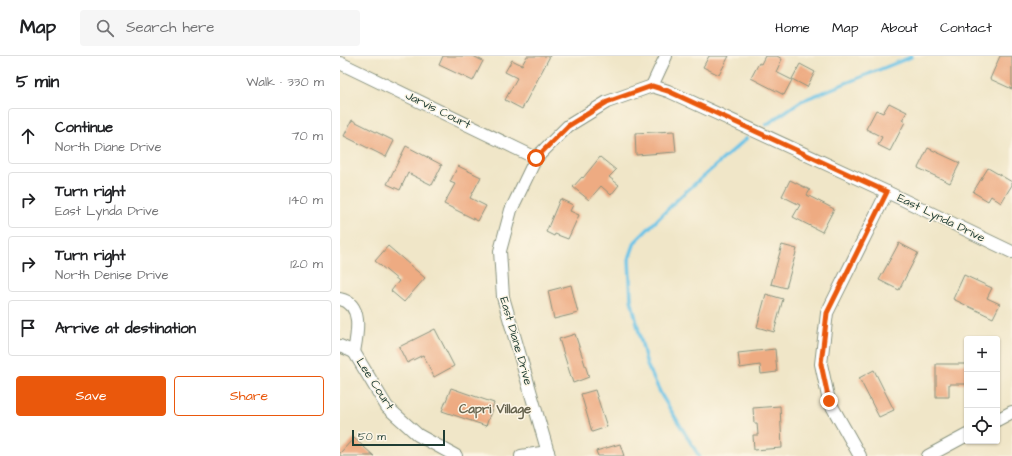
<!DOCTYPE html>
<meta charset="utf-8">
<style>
body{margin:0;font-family:"Architects Daughter",sans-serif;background:#f6f6f6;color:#202124}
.controls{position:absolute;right:12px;bottom:12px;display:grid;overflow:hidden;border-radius:4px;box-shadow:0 1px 3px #0004}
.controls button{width:36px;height:36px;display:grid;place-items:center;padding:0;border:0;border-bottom:1px solid #e0e0e0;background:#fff;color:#202124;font:20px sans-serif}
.scale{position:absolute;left:12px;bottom:10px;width:93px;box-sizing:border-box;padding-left:4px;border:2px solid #1f3d34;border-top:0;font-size:11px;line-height:14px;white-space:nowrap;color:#1f3d34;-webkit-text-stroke:3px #fcf5e5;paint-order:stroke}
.stop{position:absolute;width:12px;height:12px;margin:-9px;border:3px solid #ea580c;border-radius:50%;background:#fff}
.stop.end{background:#ea580c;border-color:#fff;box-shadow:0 1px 4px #0008}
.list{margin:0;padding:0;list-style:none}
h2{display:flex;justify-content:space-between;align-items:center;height:52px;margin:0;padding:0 16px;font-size:17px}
h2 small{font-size:13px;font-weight:400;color:#757577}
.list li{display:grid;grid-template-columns:26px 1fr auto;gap:12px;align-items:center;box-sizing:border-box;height:56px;margin:0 8px 8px;padding:0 8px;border:1px solid #e0e0e0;border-radius:4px}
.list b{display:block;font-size:15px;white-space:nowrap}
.list p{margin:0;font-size:13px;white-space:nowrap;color:#757577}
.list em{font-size:13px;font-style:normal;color:#757577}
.actions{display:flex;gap:8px;padding:12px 16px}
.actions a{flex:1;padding:9px 0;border:1px solid #ea580c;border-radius:4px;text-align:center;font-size:14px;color:#ea580c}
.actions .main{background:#ea580c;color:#fff}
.icon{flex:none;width:22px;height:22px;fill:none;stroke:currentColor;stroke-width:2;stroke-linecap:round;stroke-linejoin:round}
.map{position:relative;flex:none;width:672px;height:400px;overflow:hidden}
header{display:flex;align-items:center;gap:24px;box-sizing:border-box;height:56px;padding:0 20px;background:#fff;border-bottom:1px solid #e0e0e0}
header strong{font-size:19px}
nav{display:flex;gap:22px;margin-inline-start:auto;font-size:14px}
.search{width:280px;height:36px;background:#f6f6f6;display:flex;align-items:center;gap:10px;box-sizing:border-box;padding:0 14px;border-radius:4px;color:#757577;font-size:15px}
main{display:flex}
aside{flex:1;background:#fff}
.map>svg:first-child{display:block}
</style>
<header>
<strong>Map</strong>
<div class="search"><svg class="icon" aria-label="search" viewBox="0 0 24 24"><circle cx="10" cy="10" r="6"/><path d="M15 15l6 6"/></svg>Search here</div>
<nav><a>Home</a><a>Map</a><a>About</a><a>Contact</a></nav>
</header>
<main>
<aside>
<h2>5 min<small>Walk · 330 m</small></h2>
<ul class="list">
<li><svg class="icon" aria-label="ahead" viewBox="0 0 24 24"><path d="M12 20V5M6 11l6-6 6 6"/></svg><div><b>Continue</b><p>North Diane Drive</p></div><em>70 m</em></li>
<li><svg class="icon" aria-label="right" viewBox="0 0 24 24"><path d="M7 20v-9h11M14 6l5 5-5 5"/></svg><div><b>Turn right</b><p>East Lynda Drive</p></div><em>140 m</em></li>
<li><svg class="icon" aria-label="right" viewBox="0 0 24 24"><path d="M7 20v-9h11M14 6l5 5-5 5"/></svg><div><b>Turn right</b><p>North Denise Drive</p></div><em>120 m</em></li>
<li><svg class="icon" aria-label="arrive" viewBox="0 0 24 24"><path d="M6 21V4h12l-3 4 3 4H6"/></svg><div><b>Arrive at destination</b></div></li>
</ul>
<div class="actions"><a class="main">Save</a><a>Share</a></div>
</aside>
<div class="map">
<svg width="672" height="400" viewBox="0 0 672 400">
<rect width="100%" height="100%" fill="#fcf5e5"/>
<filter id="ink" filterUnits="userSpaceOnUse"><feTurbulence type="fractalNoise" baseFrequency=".025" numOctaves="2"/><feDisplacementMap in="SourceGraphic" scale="8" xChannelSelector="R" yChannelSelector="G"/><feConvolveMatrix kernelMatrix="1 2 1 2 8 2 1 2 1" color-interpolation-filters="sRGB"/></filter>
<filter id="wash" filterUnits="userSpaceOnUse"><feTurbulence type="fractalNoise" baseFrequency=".012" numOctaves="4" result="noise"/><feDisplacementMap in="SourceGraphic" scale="16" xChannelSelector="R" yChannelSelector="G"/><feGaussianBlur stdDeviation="0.9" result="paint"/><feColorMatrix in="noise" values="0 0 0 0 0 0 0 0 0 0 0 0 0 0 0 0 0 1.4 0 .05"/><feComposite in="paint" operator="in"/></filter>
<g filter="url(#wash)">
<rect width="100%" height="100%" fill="#f0e6c8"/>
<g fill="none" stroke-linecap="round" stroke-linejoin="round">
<g stroke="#69c3e7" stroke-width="3.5">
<path d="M426,69L461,45L571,1"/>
<path d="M359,400L322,340L307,309L291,243L289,203L295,186L341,140L407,82"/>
</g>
</g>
<g id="blocks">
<g fill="#eeab82">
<path d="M103,0H133L143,5L133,25L99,9Z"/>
<path d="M187,0H210L182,53L165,44L177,22L165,16L172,4L182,9Z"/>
<path d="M369,0H389L379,19L363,11Z"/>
<path d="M425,0H437L442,3L436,16L452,24L444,39L411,22L419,7L421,8Z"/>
<path d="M660,0H672V33L650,23Z"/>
<path d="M460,8L475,16L467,31L452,23Z"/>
<path d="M549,47L567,56L562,64L565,66L550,95L538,89L542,81L526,73L536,54L543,57Z"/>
<path d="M12,64L54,85L46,101L4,80Z"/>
<path d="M334,75L336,96L296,99L295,77Z"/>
<path d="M66,90L102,109L92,129L68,117L60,134L47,128Z"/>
<path d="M588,92L620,107L610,127L578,112Z"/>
<path d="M260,101L276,114L269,121L279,129L271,139L261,130L249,144L233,131L242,121L243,122Z"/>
<path d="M118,110L141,121L130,142L146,150L138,165L104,148L115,128L110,126Z"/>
<path d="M648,112L672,126V129L661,147L651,140L648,145L633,136Z"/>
<path d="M450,124L470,134L467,139L494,153L482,176L453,161L460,149L442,140Z"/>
<path d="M220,143L233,149L230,155L239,159L228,183L215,178L214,180L206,176Z"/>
<path d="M559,187L578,197L559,234L539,224Z"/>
<path d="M442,189L457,193L446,232L431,228Z"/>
<path d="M48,190L85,222L64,246L51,235L59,225L35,205Z"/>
<path d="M624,219L652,232L647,242L660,248L653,262L613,243Z"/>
<path d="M231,229L238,257L214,263L208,235Z"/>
<path d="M426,238L443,243L434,276L417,271Z"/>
<path d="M95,273L114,310L94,321L83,299L67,307L59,291Z"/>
<path d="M235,278L249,321L233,327L219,283Z"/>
<path d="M435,293L437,316L421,318L420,309L400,312L398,297Z"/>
<path d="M596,308H627V328H609V341H596Z"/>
<path d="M534,314L554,354L539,361L519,322Z"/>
<path d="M111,332L154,347L146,370L102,355Z"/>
<path d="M255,334L267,371L252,376L241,338Z"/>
<path d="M440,350L442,392L414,394L413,379H418L417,367H414L413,352Z"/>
<path d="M14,382L34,400H0V397Z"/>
<path d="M280,388L284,400H258L256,395Z"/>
</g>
</g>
</g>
<g filter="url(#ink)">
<use href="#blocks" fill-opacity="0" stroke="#88927e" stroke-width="1"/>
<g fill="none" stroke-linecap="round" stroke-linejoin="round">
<defs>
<g id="minor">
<path d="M0,7L196,102"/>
<path d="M312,30L328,35L547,136L672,196"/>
<path d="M312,30L326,0"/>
<path d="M0,243C24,248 17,279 14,296L0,290"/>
<path d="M14,296L47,351L78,379L116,400"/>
<path d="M657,364L672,356"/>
<path d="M181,400L208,396"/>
<path d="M209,400L163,241L160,195L171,154L196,102L228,70L267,46L312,30"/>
<path d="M520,400L489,345L481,308L487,257L547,136"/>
<path d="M588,400L627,379"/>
</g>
</defs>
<use href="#minor" stroke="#88927e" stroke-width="14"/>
<use href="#minor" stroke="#fff" stroke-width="12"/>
</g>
</g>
<g fill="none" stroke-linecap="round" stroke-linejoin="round" filter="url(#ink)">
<path stroke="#ea580c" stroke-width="5" d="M196,102L228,70L267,46L312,30L328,35L547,136L487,257L481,308L489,345"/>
</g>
<g text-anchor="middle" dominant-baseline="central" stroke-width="3" stroke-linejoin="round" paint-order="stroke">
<g font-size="12" fill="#1f3d34" stroke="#fcf5e5">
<text transform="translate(98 54) rotate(26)">Jarvis Court</text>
<text transform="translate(601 162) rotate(26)">East Lynda Drive</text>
<text transform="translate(176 285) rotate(74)">East Diane Drive</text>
<text transform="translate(35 328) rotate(57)">Lee Court</text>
</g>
<g font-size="13" font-weight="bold" fill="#67644f" stroke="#fcf5e5">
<text x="155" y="353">Capri Village</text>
</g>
</g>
</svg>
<div class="controls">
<button>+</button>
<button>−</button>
<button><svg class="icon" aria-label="locate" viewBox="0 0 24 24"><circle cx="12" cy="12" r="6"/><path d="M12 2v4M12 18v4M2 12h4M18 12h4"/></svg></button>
</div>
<div class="scale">50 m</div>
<div class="stop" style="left:196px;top:102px"></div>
<div class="stop end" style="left:489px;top:345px"></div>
</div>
</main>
